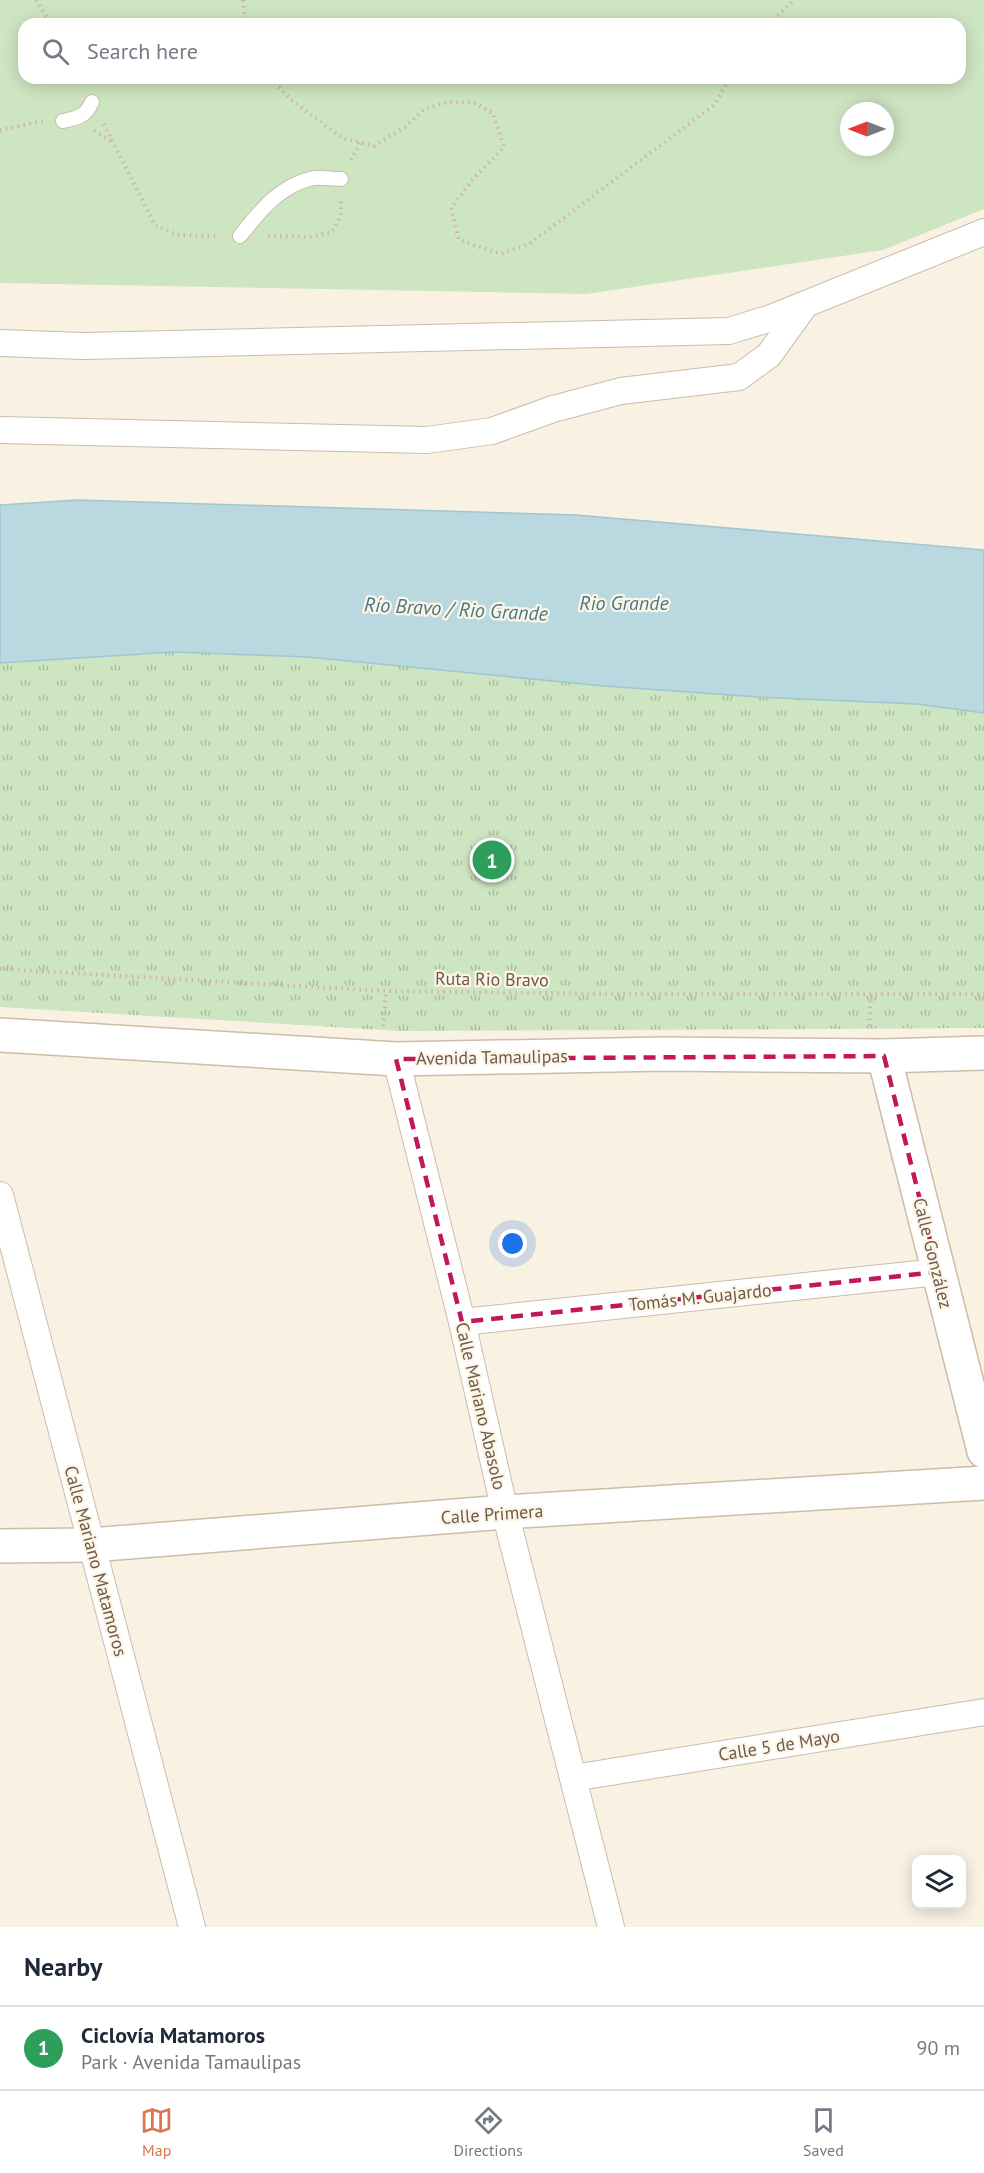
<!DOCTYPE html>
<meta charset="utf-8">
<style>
body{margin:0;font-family:"PT Sans",sans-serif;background:#f6f6f7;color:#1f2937}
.controls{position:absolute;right:18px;bottom:18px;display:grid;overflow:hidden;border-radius:12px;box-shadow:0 3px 15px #0003}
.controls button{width:54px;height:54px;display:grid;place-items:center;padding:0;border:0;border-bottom:2px solid #e0e1e3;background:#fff;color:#1f2937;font:30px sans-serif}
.compass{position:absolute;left:840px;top:102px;width:54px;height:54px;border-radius:50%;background:#fff;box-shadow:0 3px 15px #0003;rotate:270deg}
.you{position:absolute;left:513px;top:1244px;width:21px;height:21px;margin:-15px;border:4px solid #fff;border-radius:50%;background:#1a73e8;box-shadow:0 0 0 9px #1a73e833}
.badge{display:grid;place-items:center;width:39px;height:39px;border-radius:50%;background:#d87852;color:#fff;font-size:20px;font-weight:700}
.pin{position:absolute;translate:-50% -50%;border:3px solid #fff;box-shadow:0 2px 6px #0006}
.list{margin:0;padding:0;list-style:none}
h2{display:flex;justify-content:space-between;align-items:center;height:78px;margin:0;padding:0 24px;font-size:26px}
h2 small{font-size:20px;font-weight:400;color:#747a83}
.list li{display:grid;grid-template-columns:39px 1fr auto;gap:18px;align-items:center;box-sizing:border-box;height:84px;padding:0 24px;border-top:2px solid #e0e1e3}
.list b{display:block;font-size:22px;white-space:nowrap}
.list p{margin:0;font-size:20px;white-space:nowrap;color:#747a83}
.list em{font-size:20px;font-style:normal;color:#747a83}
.icon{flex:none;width:33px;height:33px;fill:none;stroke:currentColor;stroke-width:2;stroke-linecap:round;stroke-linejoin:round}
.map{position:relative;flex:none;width:984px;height:1927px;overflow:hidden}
.search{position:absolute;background:#fff;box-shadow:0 3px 15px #0003;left:18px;right:18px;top:18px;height:66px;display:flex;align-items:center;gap:15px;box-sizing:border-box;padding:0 21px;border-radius:18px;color:#747a83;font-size:22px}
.sheet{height:162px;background:#fff}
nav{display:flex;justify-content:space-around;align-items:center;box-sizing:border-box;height:84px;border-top:2px solid #e0e1e3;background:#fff;font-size:16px;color:#747a83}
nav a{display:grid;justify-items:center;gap:3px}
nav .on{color:#d87852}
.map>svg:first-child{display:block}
</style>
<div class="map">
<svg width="984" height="1927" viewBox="0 0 984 1927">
<defs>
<pattern id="park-tufts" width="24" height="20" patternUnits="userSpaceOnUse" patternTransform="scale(1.5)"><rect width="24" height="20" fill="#cee5c2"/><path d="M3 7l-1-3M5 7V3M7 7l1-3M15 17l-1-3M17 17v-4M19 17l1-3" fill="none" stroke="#abbda0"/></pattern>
</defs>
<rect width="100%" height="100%" fill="#f9f1e2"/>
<path fill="#cee5c2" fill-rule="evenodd" d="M0,0H984V209L883,250L586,294L0,283ZM24,24H960V78H24ZM849,111H885V147H849Z"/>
<path fill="url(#park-tufts)" d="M173,652L307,657L604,686L759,697L917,704L984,713V1028L400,1031L0,1007V663Z"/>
<path fill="#b9d8e0" stroke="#a0c6d1" stroke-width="1.5" d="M77,500L576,515L984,550V713L917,704L759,697L604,686L307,657L173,652L0,663V505Z"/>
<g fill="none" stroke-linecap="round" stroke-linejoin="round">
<defs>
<g id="lane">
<path d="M63,121C78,118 86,116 92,102"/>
<path d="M240,236C260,211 279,186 313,178C321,177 332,179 341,179"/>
</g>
<g id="street">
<path d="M0,343L83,346L729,331L771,318L984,232"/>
<path d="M0,430L427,440L492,431L553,409L621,391L739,377L769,355L805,305"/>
<path d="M396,1059L462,1322L505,1512L611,1927"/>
<path d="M0,1195L192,1927"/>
<path d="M462,1322L938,1272"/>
<path d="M573,1778L984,1712"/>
</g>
<g id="secondary">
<path d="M0,1035L396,1059L663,1054L884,1056L984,1053"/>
<path d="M884,1056L984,1451"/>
<path d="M0,1546L91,1545L505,1512L984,1483"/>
</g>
</defs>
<use href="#lane" stroke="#cbbcad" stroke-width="16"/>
<use href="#street" stroke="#cbbcad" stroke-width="28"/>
<use href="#secondary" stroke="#cebcaa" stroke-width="36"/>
<g stroke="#d0b5a0" stroke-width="4" stroke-dasharray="1.5 4.5" stroke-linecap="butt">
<path d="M36,0L51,24"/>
<path d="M243,0L246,24"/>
<path d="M769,24L794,0"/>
<path d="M271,78L290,99L342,138L374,146L405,127L424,109L448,102L476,103L493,114L504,147L473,179L451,208L459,240L501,254L529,244L714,105L730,78"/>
<path d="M104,124L155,225L177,235L218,236"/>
<path d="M0,130L43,121"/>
<path d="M94,131L111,141"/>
<path d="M351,160L360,143"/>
<path d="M268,236L309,237L332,232L341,216V199"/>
<path d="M0,969L386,991L622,994H984"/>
<path d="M383,1026L386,991"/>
<path d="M869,1026L871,994"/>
</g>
<use href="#lane" stroke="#fff" stroke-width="14"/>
<use href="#street" stroke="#fff" stroke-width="26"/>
<use href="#secondary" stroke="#fff" stroke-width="33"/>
</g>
<path fill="none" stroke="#c2185b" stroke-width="4.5" stroke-dasharray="12 8" stroke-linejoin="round" d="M884,1056L938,1272L462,1322L396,1059Z"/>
<g text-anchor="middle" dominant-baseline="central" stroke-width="4.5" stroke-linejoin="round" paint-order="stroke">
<g font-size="18" fill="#6e5a4b" stroke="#fdf6e7">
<text transform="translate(492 979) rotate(1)">Ruta Rio Bravo</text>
<text transform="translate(492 1057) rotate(-1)">Avenida Tamaulipas</text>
<text transform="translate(933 1253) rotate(76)">Calle González</text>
<text transform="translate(700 1297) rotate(-6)">Tomás M. Guajardo</text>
<text transform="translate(481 1406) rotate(77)">Calle Mariano Abasolo</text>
<text transform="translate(492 1514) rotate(-4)">Calle Primera</text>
<text transform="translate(96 1561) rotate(75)">Calle Mariano Matamoros</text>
<text transform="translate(779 1745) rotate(-9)">Calle 5 de Mayo</text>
</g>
<g font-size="20" font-style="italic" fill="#4b7886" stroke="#fdf6e7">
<text x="624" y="603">Rio Grande</text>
<text transform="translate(456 609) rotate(3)">Río Bravo / Rio Grande</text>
</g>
</g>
</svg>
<div class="controls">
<button><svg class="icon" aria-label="layers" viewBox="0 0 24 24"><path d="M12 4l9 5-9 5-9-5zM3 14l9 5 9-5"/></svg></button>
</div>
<svg class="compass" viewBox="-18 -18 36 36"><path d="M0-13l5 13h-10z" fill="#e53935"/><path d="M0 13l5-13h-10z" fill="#747a83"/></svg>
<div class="you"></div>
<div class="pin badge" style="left:492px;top:860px;background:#2e9e5b">1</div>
<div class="search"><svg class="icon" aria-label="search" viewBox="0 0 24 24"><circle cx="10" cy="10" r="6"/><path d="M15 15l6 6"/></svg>Search here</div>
</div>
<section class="sheet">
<h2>Nearby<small></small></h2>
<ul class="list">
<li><span class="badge" style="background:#2e9e5b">1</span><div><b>Ciclovía Matamoros</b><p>Park · Avenida Tamaulipas</p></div><em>90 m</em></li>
</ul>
</section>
<nav>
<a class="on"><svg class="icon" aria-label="map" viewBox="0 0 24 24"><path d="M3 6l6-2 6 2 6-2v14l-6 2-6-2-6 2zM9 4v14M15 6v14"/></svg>Map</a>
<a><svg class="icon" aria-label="directions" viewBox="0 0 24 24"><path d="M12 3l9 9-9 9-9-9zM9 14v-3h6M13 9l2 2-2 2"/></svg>Directions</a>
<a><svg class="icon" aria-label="saved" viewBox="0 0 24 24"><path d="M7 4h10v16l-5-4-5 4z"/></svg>Saved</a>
</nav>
